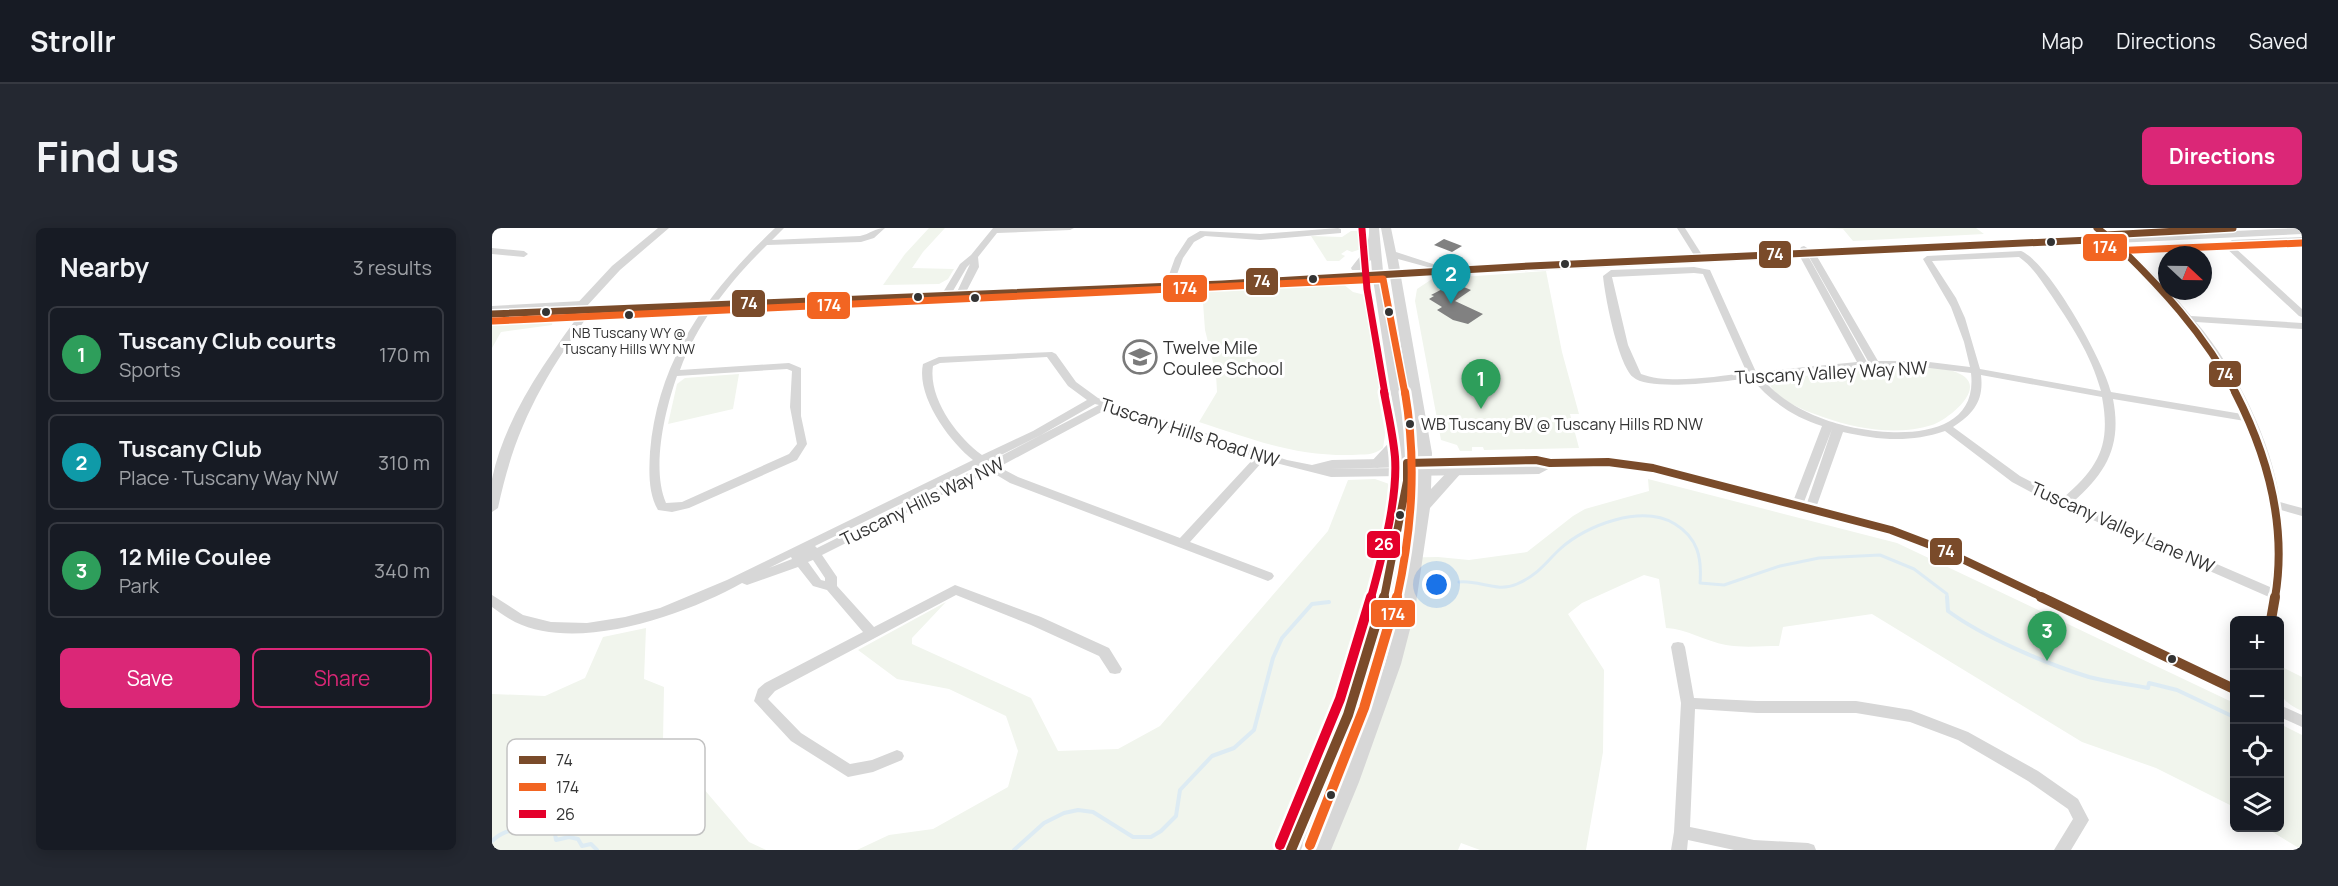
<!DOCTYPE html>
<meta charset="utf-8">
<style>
body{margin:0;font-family:Manrope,sans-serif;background:#242831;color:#f1f3f6}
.controls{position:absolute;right:18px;bottom:18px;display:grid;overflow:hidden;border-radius:9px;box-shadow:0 3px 15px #0003}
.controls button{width:54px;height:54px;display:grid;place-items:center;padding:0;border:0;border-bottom:2px solid #363941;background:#171b24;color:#f1f3f6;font:30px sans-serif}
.compass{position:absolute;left:1666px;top:18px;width:54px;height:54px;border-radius:50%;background:#171b24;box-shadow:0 3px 15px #0003;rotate:112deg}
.you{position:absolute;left:945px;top:357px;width:21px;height:21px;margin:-15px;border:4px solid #fff;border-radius:50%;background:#1a73e8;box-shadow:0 0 0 9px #1a73e833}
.badge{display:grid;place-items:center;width:39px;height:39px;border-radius:50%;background:#db2777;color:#fff;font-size:20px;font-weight:700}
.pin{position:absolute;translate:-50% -50px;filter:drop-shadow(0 2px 3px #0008)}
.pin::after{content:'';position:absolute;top:32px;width:21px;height:18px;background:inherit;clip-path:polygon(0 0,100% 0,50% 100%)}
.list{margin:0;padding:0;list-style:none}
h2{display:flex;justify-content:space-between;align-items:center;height:78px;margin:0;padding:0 24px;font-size:26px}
h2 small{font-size:20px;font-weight:400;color:#9ea1a6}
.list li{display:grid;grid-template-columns:39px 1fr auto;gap:18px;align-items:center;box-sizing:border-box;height:96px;margin:0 12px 12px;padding:0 12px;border:2px solid #363941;border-radius:9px}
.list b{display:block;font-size:22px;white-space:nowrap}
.list p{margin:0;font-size:20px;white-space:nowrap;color:#9ea1a6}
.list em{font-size:20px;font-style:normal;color:#9ea1a6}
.actions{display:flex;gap:12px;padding:18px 24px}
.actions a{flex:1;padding:14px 0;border:2px solid #db2777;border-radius:9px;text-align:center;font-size:21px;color:#db2777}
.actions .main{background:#db2777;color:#fff}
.icon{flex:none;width:33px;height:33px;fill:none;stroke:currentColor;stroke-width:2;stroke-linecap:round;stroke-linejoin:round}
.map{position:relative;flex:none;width:1810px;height:622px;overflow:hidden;border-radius:9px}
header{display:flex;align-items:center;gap:36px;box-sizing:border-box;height:84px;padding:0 30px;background:#171b24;border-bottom:2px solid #363941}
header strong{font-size:28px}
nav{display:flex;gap:33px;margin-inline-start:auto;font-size:21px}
.intro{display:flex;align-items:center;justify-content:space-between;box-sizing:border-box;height:144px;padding:0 36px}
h1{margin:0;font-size:42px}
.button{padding:15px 27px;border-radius:9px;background:#db2777;color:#fff;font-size:21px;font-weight:700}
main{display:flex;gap:36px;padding:0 36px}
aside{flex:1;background:#171b24;border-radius:9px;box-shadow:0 3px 15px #0003}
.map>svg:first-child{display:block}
</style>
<header>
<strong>Strollr</strong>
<nav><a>Map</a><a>Directions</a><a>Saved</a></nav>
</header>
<div class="intro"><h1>Find us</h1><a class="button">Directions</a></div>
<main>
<aside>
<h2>Nearby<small>3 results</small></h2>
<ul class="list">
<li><span class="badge" style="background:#2e9e5b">1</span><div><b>Tuscany Club courts</b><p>Sports</p></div><em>170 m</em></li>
<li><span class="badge" style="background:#0f9aa8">2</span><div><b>Tuscany Club</b><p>Place · Tuscany Way NW</p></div><em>310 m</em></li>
<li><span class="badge" style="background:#2e9e5b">3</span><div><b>12 Mile Coulee</b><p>Park</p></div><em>340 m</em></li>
</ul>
<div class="actions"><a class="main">Save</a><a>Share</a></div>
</aside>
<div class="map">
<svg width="1810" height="622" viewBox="0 0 1810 622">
<rect width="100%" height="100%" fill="#fff"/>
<g fill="#f1f5ed">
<path d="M437,0H453L431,24L420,40L462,41L456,51L447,56L391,57L413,26Z"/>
<path d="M1331,0H1484L1492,6L1361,13L1351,1Z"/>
<path d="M859,3H869V21L860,24L855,22L849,26L853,28L847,33H835L819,8L850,9Z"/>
<path d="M1054,43L1070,124L1087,186H1078L1087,220L992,222L991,219H980V223H968L965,217L949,212L923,73L925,61L940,51Z"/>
<path d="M841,56H851L861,64L877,68L894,201L891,220C881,228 872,226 860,227C801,228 763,212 707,194L725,164L724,146L713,102L710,61Z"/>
<path d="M0,91H61L60,97L9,104L0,120Z"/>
<path d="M1405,140C1423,139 1451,137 1468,146C1497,160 1455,192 1440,197C1405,208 1365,201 1331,189C1313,183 1287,173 1277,156L1279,152L1287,150Z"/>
<path d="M247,146L241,181L176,196L185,156L193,150Z"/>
<path d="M883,251L900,257L902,263L893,330L946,329L977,332L1035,324L1081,288L1093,281L1157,263L1156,251L1405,315L1742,475V579L1664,540L1590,514L1380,386L1291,399L1287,418C1270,418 1251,420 1234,417C1213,413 1195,401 1174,400L1167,351L1152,347L1090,375L1076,386L1112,442L1111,524L1094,622H988L969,615L966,622H837C871,545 897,468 919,388L877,395C851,473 821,548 785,622H365L397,607L441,601L516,559L526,523L514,488L457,461L405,451L366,422L454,374L420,410V416L539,470L566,523L626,521L668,498L836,303L856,252Z"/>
<path d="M154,400L152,451L172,459L171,513L257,614L274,622H0V466L53,468L93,450L111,409Z"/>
<path d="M1788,438L1810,449V483C1785,472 1787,463 1788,438Z"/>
<path d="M1788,496L1810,507V622L1774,600H1788Z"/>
</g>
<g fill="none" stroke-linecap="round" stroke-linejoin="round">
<path stroke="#ddebf3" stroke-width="3" d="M967,354C988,352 1005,365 1025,356C1046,347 1053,335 1068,321C1094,297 1150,276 1183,296C1206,310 1210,330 1208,355L1232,357L1288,338L1327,330L1388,327L1422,341L1455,366V370"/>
<g stroke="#ddebf3" stroke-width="4">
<path d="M1455,369L1456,383C1491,409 1555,436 1597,449C1616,454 1637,456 1656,460L1657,455L1685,462L1742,489"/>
<path d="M0,613C9,604 20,601 32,600L33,604L62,600L64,612L77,609L86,611L90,618L99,616L105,622"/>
<path d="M522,622L552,595L572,585L586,582L601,584L641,609H659L669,603L684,588L688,562L720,528L742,520L762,502L781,430L790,410L820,376L837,374"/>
</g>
</g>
<g fill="#818181">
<path d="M952,11L970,18L960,24L942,17Z"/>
<path d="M958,57H967L979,62L963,73L991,86L976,96L961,92L945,82L950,79L937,71L942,68L939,67Z"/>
</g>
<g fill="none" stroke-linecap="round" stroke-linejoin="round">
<g fill="#d7d7d7" fill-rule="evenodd">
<path d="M283,0H292L280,12L368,8C378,6 383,0 393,0L382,10L369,14L275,17C239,52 205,95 188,142L297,135L309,140V188L315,216L305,232L197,280L180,284L166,282C156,265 157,243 158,224C166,130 217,63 283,0ZM295,141L300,143L298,179L305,216L297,226L190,274L174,275C159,240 173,182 185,148Z"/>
<path d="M501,0H582L578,2L505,5L486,29L487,39L472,68H466L464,66L478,36L475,39L458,68H452L450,66L468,36L479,27Z"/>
<path d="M846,0L849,1V5L768,12L713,8L702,14L691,30L680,60H674L673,58L683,30L696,10L708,3L768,6Z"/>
<path d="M1185,0H1193L1212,30L1211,32H1205Z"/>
<path d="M1601,0H1610L1644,29L1675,60V63H1678L1699,88L1810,95V101L1704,94C1744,141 1780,213 1788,274L1810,280V288L1789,282L1793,334L1785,392H1773L1777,369L1546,268L1520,254L1453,203C1418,215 1386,212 1351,204L1325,277L1427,307L1742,455V467L1419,313L1367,296L1187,249L1116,238L1060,239L1047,246L839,249L772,232L698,314L780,345L782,348L780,351L776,353L518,255L498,243L330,327L345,349V358L382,399L463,357L549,389L617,420L630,441L628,445L623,446L618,445L607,428L539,397L464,367L283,463L276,471L309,505L358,536L380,532L405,522L410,524L412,528L410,532L381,544L356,549L299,513L262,473L266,461L273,455L371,404L335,362L321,358L306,339L255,357L250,355C193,387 86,425 23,394C15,390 7,384 0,379V367L31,387L59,394L95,395L133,389L168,380L235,352L481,232C457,213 424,168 431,136L447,129L560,124L564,126L584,154L606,170L795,232L820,237L840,232L1044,228C1068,234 1093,228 1117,231C1180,237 1241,255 1302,271L1330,198C1302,189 1278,173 1259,150C1236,153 1157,164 1141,149C1126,136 1113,69 1111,48L1119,42L1202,39L1218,42L1264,144L1365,134L1306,25L1309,19L1312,18L1323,25L1386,133H1429L1478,139L1472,114L1459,79L1431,31L1435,28L1529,23C1557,34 1612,134 1619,164L1750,186C1727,128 1684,77 1639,34C1627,22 1612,12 1601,0ZM1315,26L1316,27L1376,133L1375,134ZM1527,29C1540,38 1548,51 1557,64C1578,95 1599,126 1609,163L1488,141L1473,90L1464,70L1440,33ZM1202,45L1211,46L1255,145C1224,148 1178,157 1149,146L1136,117L1120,49ZM555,129L576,158L595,172L541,203L490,227C465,209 436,170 441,138L448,135ZM1376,139L1384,141L1390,139H1429L1479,145C1488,221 1378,208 1334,192C1309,183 1286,170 1269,149ZM1489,147L1610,169C1619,217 1607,239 1571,270L1528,248L1461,199C1482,186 1492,172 1489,147ZM1621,171L1753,193C1773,246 1787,303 1778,359L1581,274C1615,244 1630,217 1621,171ZM603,176L607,177L499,233H497L549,207ZM617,180L763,229L688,310L526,249L507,239ZM1340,201L1315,275L1312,274ZM1044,236H1048L1045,238L836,241ZM488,237L490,238L325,320L323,318ZM299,329L300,331L277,340ZM321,332L333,350V353L329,352L316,334Z"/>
<path d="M1810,9V15L1741,18L1810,81V89L1807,88L1732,18L1740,12Z"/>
<path d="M0,20L32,23L36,26L32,29L0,26Z"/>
<path d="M90,73L93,74V78L0,84V78Z"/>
<path d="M95,79L100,82C52,149 23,198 6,280L0,284C0,274 0,262 0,251C13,188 55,131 92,80Z"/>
<path d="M1186,414L1191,415L1193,419L1202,470L1265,473H1364L1419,482L1476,504L1546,543L1586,571L1597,592L1579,622H1562L1581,591L1576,581L1536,553L1466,512L1418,494L1364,485H1265L1203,481L1198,599L1262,612L1316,615L1322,617L1324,622H1242L1196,612L1195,622H1179L1182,604L1189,475L1179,419L1181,415Z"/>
<path d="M1788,477L1810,487V499L1788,489Z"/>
</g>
<path fill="#d7d7d7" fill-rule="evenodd" d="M166,0H177L128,42L94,79L730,53L880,44L879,32L868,42H860L859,40C869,27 878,18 877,0H887L891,43H897L889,0H899L904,24L944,37L939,40L906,31L908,42L1807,0H1810V6L909,49L940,225L939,261L958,241H968L970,244L938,280L923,382L909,436L867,554L839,622H819L849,554L893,436L907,382L924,278L926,225L898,49L892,50L922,227L920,268L905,349L884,429L857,507L809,622H789C834,521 874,420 897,311C903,282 912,251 907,221L890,238L885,240L878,235L905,206L881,51L730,59L80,85V81L120,38Z"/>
<defs>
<g id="bus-1-far2">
<path d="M1605,0L1614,7L1741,0"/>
<path d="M0,86L730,56L1038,38L1619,11C1667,57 1713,106 1744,166"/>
</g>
<g id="bus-1-far1">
<path d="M1743,164C1776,228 1795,299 1783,370"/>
<path d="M892,370L915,253V235L1044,232L1058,235L1116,234L1161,240L1399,302L1449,321L1552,370"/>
</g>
<g id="bus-1">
<path d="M1549,369L1742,461"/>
<path d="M1779,392L1783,369"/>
<path d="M799,622L856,487L892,369"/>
</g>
<g id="bus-2-far2">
<path d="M1598,9L1618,23L1810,15"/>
<path d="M1,93L891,51L913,166"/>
</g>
<path id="bus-2-far1" d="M905,370C920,301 925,235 913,164"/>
<path id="bus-2" d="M818,617L872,480L905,369"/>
<path id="bus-3-far2" d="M870,1L875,61L893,166"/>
<path id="bus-3-far1" d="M879,370C890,328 906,272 903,229C901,207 896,185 892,164"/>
<path id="bus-3" d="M788,617L848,471L879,369"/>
</defs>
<use href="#bus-1-far2" stroke="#fff" stroke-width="10"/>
<use href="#bus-1-far1" stroke="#fff" stroke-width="13"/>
<use href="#bus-1" stroke="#fff" stroke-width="15"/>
<use href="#bus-2-far2" stroke="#fff" stroke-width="10"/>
<use href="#bus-2-far1" stroke="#fff" stroke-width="13"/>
<use href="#bus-2" stroke="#fff" stroke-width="15"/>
<use href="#bus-3-far2" stroke="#fff" stroke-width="10"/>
<use href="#bus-3-far1" stroke="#fff" stroke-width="13"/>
<use href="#bus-3" stroke="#fff" stroke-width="15"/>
<use href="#bus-1-far2" stroke="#7a4b2a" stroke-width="7"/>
<use href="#bus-1-far1" stroke="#7a4b2a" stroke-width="8"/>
<use href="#bus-1" stroke="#7a4b2a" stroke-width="10"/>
<use href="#bus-2-far2" stroke="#f26522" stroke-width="7"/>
<use href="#bus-2-far1" stroke="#f26522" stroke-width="8"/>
<use href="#bus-2" stroke="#f26522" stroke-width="10"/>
<use href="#bus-3-far2" stroke="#e4002b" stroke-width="7"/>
<use href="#bus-3-far1" stroke="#e4002b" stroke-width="8"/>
<use href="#bus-3" stroke="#e4002b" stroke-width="10"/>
</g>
<defs>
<symbol id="school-ring" viewBox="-11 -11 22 22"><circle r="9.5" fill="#fff" stroke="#7a7a7a" stroke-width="1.5"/><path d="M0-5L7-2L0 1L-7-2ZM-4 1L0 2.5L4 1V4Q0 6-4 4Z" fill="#7a7a7a"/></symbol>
</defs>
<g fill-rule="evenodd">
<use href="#school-ring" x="629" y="110" width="38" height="38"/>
</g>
<g fill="#333" stroke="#fff" stroke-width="2">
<circle cx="1559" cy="14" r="5"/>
<circle cx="1073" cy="36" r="5"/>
<circle cx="821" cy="51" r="5"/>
<circle cx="426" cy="69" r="5"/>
<circle cx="483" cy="70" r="5"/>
<circle cx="54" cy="84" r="5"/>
<circle cx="897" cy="84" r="5"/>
<circle cx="137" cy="87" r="5"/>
<circle cx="918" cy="196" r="5"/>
<circle cx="908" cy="287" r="5"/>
<circle cx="1680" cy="431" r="5"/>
<circle cx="839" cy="567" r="5"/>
</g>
<g text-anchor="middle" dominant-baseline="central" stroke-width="6" stroke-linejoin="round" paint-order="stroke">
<g font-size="14" fill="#333" stroke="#fff">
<text x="137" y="104">NB Tuscany WY @<tspan x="137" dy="16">Tuscany Hills WY NW</tspan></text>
</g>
<g font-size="16" fill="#333" stroke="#fff" text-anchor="start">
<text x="929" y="196">WB Tuscany BV @ Tuscany Hills RD NW</text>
</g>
<g font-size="18" fill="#333" stroke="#fff" text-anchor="start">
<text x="671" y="119">Twelve Mile<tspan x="671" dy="21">Coulee School</tspan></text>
</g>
<g font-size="18" fill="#333" stroke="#fff">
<text transform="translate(1339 144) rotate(-3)">Tuscany Valley Way NW</text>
<text transform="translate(698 204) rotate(18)">Tuscany Hills Road NW</text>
<text transform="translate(430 273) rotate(-26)">Tuscany Hills Way NW</text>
<text transform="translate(1631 299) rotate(24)">Tuscany Valley Lane NW</text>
</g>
</g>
<rect x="15" y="511" width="198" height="96" rx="9" fill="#fff" stroke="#c2c2c2" stroke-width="1.5"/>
<rect x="27" y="528" width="27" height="8" fill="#7a4b2a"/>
<rect x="27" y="555" width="27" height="8" fill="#f26522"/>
<rect x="27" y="582" width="27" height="8" fill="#e4002b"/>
<g font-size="16" fill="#333">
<text x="64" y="538">74</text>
<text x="64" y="565">174</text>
<text x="64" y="592">26</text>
</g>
<g stroke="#fff" stroke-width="2">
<rect x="1590" y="5" width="46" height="29" rx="6" fill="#f26522"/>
<rect x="1266" y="12" width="34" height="29" rx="6" fill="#7a4b2a"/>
<rect x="753" y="39" width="34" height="29" rx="6" fill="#7a4b2a"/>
<rect x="670" y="46" width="46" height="29" rx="6" fill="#f26522"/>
<rect x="239" y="61" width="35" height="29" rx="6" fill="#7a4b2a"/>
<rect x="314" y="63" width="45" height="29" rx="6" fill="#f26522"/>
<rect x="1716" y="132" width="34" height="28" rx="6" fill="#7a4b2a"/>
<rect x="874" y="302" width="35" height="29" rx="6" fill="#e4002b"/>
<rect x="1437" y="309" width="34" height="29" rx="6" fill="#7a4b2a"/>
<rect x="878" y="371" width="46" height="29" rx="6" fill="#f26522"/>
</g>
<g font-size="16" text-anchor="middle" font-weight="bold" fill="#fff">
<text x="1613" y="25">174</text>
<text x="1283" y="32">74</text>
<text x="770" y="59">74</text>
<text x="693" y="66">174</text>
<text x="257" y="81">74</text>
<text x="337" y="83">174</text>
<text x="1733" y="152">74</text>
<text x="892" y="322">26</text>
<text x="1454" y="329">74</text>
<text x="901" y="392">174</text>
</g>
</svg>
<div class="controls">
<button>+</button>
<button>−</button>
<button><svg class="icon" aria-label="locate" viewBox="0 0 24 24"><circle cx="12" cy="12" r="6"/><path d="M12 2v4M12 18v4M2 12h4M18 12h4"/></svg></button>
<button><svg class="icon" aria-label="layers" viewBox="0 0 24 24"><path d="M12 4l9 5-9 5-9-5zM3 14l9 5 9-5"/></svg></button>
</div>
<svg class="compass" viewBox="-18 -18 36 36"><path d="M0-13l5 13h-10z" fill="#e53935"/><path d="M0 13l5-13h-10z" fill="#9ea1a6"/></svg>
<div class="you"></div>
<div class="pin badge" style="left:989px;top:181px;background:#2e9e5b">1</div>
<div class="pin badge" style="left:959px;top:76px;background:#0f9aa8">2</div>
<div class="pin badge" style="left:1555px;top:433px;background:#2e9e5b">3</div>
</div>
</main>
